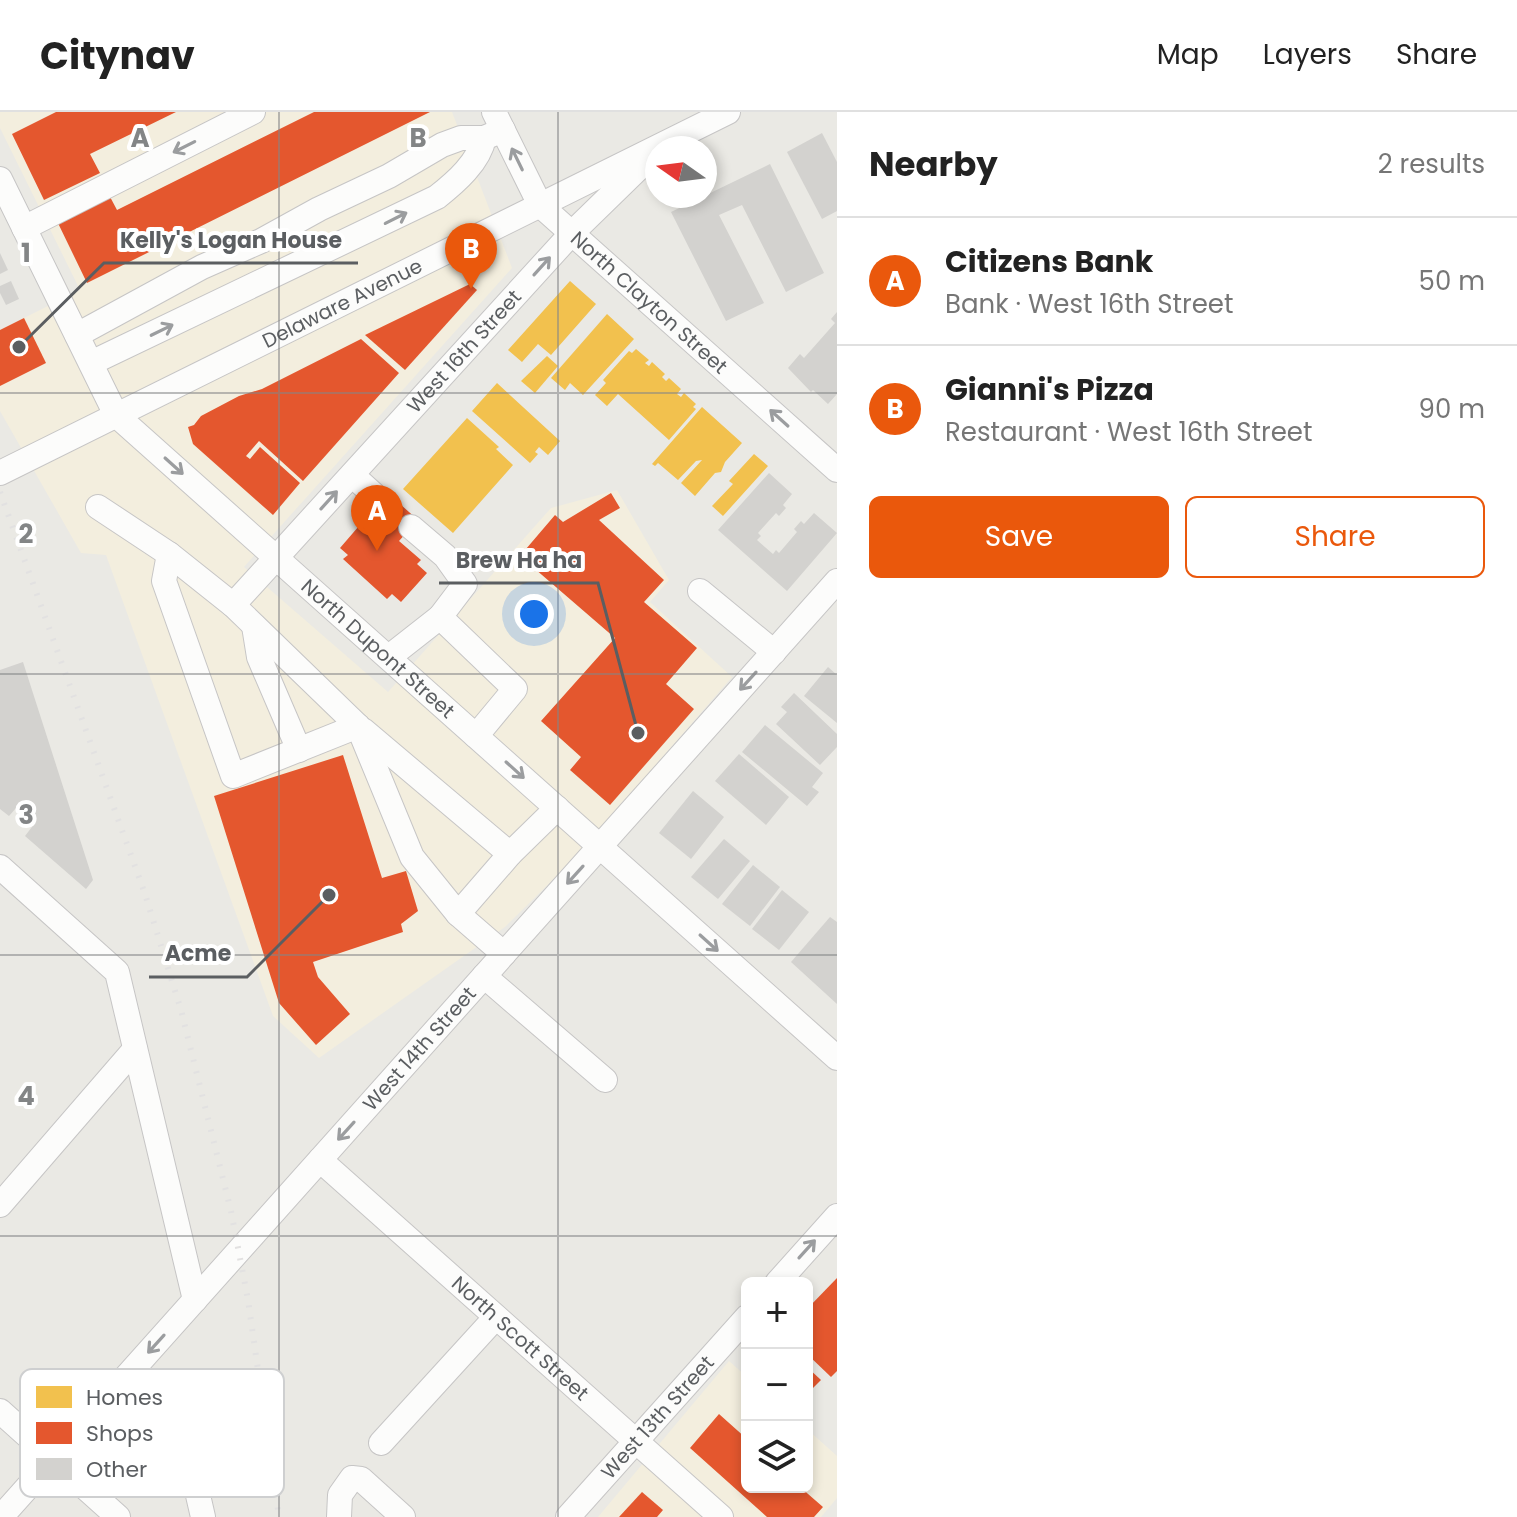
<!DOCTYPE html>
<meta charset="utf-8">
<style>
body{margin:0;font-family:Poppins,sans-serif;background:#f2f2f2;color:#222}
.controls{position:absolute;right:24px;bottom:24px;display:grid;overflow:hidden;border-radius:12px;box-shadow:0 4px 12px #0003}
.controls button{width:72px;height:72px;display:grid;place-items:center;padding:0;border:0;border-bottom:2px solid #e0e0e0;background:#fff;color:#222;font:40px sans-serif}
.compass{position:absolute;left:645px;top:24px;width:72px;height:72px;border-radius:50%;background:#fff;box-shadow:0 4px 12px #0003;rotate:284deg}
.you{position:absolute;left:534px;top:502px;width:28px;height:28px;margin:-20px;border:6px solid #fff;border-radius:50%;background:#1a73e8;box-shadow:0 0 0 12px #1a73e833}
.badge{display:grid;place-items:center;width:52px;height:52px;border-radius:50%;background:#ea580c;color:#fff;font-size:26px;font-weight:700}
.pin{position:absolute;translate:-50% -66px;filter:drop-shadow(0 2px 4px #0008)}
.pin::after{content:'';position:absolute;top:42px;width:28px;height:24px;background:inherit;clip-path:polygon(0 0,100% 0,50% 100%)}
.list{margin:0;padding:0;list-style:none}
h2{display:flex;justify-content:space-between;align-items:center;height:104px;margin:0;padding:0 32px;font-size:34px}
h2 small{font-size:26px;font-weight:400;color:#767676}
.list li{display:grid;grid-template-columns:52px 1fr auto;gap:24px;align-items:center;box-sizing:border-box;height:128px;padding:0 32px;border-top:2px solid #e0e0e0}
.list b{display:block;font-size:30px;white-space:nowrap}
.list p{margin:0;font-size:26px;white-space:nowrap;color:#767676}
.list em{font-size:26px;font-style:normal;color:#767676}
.actions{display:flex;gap:16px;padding:24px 32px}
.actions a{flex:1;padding:18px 0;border:2px solid #ea580c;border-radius:12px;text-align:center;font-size:28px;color:#ea580c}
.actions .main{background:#ea580c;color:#fff}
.icon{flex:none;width:44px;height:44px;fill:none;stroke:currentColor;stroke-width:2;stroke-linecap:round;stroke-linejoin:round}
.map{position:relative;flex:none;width:837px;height:1405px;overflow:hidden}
header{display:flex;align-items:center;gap:48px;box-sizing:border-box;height:112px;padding:0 40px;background:#fff;border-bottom:2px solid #e0e0e0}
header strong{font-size:38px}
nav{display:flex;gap:44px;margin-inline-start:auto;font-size:28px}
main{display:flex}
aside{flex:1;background:#fff}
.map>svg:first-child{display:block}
</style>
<header>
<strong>Citynav</strong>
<nav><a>Map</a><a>Layers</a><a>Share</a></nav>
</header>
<main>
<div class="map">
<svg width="837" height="1405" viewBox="0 0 837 1405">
<rect width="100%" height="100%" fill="#eae9e4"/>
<g fill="#f3eede">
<path d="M0,0H452L512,156L244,455L388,580L551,396L617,378L669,468L650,490L732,565L576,745L505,815L319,946L273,904L106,443L81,441L0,299V218L80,178L0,16Z"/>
<path d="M729,1249L747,1265V1375H807V1317L837,1344V1386L821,1405H598Z"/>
</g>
<g fill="#f2c14e">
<path d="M570,169L596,192L551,243L538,232L522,250L508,238Z"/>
<path d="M607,202L634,227L583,283L570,271L565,278L551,266Z"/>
<path d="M636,237L649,248L645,251L649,254L652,250L665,262L662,265L666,269L669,266L681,277L677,282L681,285L684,281L696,292L693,295L696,297L669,328L618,282L607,294L595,283L606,271L603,268L629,239L632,241Z"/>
<path d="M547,244L558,254L535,281L521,269Z"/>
<path d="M497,271L560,329L548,343L539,335L535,340L538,342L530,351L472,299Z"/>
<path d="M702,295L742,331L725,350L721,360L715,361L695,384L681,371L702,348L696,349L678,368L658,351L655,354L652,352Z"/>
<path d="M467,306L499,335L496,337L513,353L453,421L403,377Z"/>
<path d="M754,342L768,354L723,404L712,394L733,372L729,369Z"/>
</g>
<g fill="#e4572e">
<path d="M56,0H176L90,42L100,61L44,88L12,22Z"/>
<path d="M314,0H430L87,171L56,107L108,81L117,98Z"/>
<path d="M470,172L477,178L405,258L365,223Z"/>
<path d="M24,206L46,251L0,274V218Z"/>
<path d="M361,227L399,261L303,369L259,329L246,344L250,347L260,335L300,371L273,403L193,332L188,315L194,313L201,304L239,284L262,277Z"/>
<path d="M611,381L620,396L599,408L664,468L644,490L697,536L666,572L694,597L610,693L570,658L581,645L541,609L615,526L520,444L555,403L563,410Z"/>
<path d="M391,384L418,408L399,429L421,448L417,452L427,461L401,490L392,482L387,487L343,447L348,443L340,436L365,407L368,410Z"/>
<path d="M343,643L382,766L406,759L418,799L401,812L403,820L313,850L318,865L350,902L316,933L279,891L214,684Z"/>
<path d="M837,1166V1259L831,1265L807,1242V1197Z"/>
<path d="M807,1255L821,1268L807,1282Z"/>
<path d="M719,1302L747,1327V1375H800L823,1395L814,1405H767L690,1336Z"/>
<path d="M642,1380L663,1398L657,1405H619Z"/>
</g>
<g fill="#d3d2cf">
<path d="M822,21L837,50V99L822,107L787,40Z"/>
<path d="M770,52L824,161L786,180L742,93L719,103L764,191L726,209L671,100Z"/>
<path d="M0,141L8,158L0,162Z"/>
<path d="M11,169L19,187L6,193L0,181V174Z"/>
<path d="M837,200V282L828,292L813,278L811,280L788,256L800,242L804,246L835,211L831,207Z"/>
<path d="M769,361L792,382L783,393L786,396L779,404L776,401L758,421L761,424L757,428L773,442L776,438L779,441L797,420L794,417L801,409L804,412L814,401L837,421L787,479L718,418Z"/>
<path d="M23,550L93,768L86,777L25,724L35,711L16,696L9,704L0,697V558Z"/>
<path d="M828,555L837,563V611L804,584Z"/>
<path d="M794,581L837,622V635L820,653L776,612L787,600L781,595Z"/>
<path d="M765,613L823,661L812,675L819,680L807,694L742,640Z"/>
<path d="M739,642L789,685L766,713L715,669Z"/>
<path d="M693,679L724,705L691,747L659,721Z"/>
<path d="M724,727L750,749L718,787L691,765Z"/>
<path d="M753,753L780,775L750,814L722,792Z"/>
<path d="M782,778L809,800L779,838L752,817Z"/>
<path d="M830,805L837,810V892L791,850Z"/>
</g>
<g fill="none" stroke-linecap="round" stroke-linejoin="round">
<defs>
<g id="minor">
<path id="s1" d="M494,0L540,93L837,358"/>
<path id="s2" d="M0,67L116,303L837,946"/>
<path d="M24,116L253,0"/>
<path d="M77,223L202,155L261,129L319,97L389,64L442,33L461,26H484L503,18"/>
<path d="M91,251L437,85C456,70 479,50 484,26"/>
<path id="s3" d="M0,361L728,0"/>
<path d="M352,363L384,392"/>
<path id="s4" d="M98,395L169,442L233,493L571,122L647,48"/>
<path d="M411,415L445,444L465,472L440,505"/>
<path d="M169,442L164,469L233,664L358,614L233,493"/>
<path d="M700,479L774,540"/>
<path d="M254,514L259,545L299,638"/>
<path d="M389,545L440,505L515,577L476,624"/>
<path d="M358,614L412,745L458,802L510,742"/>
<path d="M363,618L510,742L557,696"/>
<path d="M0,755L117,860L195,1188"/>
<path d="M458,802L504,842"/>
<path d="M484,864L605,968"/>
<path id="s5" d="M320,1048L721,1405"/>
<path d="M0,1093L135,937"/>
<path d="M777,1171L837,1104"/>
<path d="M134,1257L183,1318L203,1405"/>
<path d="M0,1299L118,1405"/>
<path d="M381,1331L496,1205"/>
<path id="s6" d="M1,1405L837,469"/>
<path d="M339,1405L340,1383L352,1366L361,1367L403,1405"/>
<path id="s7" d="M568,1405L747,1205"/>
</g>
</defs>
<use href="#minor" stroke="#c6c5c5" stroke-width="26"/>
<use href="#minor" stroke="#fcfcfb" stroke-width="24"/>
<path stroke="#e2e1e1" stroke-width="6" stroke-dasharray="2 10" stroke-linecap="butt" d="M0,380L145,782L181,898L231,1099L248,1188L279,1405"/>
</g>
<defs><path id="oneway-shaft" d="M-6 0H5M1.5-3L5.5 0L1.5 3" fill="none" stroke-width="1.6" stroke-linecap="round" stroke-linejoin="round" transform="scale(2)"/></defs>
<g stroke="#9b9d9f">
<use href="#oneway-shaft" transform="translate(184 35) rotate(153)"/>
<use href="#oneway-shaft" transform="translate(517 47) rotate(-116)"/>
<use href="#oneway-shaft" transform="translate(396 106) rotate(-27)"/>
<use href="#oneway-shaft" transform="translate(542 154) rotate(-48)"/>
<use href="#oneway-shaft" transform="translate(162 218) rotate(-26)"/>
<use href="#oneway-shaft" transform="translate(779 306) rotate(-138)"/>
<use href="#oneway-shaft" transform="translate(174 354) rotate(42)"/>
<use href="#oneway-shaft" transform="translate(329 388) rotate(-48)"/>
<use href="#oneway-shaft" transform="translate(748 569) rotate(132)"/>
<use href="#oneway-shaft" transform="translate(515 658) rotate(42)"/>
<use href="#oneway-shaft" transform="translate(575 763) rotate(132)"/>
<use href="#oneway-shaft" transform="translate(709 831) rotate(42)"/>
<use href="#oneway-shaft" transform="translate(346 1019) rotate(132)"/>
<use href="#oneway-shaft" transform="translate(807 1137) rotate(-48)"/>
<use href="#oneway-shaft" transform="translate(156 1232) rotate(132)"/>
</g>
<path fill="none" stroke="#838586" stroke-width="2" stroke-opacity="0.55" d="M279,0V1405M558,0V1405M0,281H837M0,562H837M0,843H837M0,1124H837"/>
<g text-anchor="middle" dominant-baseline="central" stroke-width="8" stroke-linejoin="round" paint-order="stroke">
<g font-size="20" fill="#5b5e61" stroke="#fff">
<text stroke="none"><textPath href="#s3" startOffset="382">Delaware Avenue</textPath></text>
<text stroke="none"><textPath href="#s1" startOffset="250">North Clayton Street</textPath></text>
<text stroke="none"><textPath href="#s4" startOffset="510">West 16th Street</textPath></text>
<text stroke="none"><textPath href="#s2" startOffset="614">North Dupont Street</textPath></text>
<text stroke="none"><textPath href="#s6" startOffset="628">West 14th Street</textPath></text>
<text stroke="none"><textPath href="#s5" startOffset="268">North Scott Street</textPath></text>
<text stroke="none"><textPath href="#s7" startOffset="134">West 13th Street</textPath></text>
</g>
</g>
<rect x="20" y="1257" width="264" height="128" rx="12" fill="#fff" stroke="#cecfd0" stroke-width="2"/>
<rect x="36" y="1274" width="36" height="22" fill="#f2c14e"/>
<rect x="36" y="1310" width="36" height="22" fill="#e4572e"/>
<rect x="36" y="1346" width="36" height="22" fill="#d3d2cf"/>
<g font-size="22" fill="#5b5e61">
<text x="86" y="1293">Homes</text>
<text x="86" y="1329">Shops</text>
<text x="86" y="1365">Other</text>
</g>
<g font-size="26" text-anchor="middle" font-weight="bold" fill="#838586" stroke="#fff" stroke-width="8" stroke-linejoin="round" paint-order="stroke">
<text x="140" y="35">A</text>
<text x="418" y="35">B</text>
<text x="26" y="150">1</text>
<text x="26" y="431">2</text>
<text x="26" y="712">3</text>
<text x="26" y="993">4</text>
</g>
<path fill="none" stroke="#5b5e61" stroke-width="3" d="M19 235L104 151H358M638 621L598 471H439M329 783L247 865H149"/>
<g fill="#5b5e61" stroke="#fff" stroke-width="3">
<circle cx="19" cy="235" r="8"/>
<circle cx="638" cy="621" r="8"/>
<circle cx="329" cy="783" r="8"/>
</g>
<g font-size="22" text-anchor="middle" font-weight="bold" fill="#5b5e61" stroke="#fff" stroke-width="8" stroke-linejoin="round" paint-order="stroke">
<text x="231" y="136">Kelly's Logan House</text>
<text x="519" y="456">Brew Ha ha</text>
<text x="198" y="849">Acme</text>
</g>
</svg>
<div class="controls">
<button>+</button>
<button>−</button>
<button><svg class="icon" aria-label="layers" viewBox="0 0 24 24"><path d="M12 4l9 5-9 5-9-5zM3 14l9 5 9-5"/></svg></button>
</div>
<svg class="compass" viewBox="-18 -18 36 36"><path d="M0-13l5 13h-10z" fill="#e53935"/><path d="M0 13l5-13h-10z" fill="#767676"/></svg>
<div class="you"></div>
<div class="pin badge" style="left:377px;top:439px">A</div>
<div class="pin badge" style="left:471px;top:177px">B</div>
</div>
<aside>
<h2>Nearby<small>2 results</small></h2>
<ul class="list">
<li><span class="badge">A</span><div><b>Citizens Bank</b><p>Bank · West 16th Street</p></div><em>50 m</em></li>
<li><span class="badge">B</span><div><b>Gianni's Pizza</b><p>Restaurant · West 16th Street</p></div><em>90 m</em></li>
</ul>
<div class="actions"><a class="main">Save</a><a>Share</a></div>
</aside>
</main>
